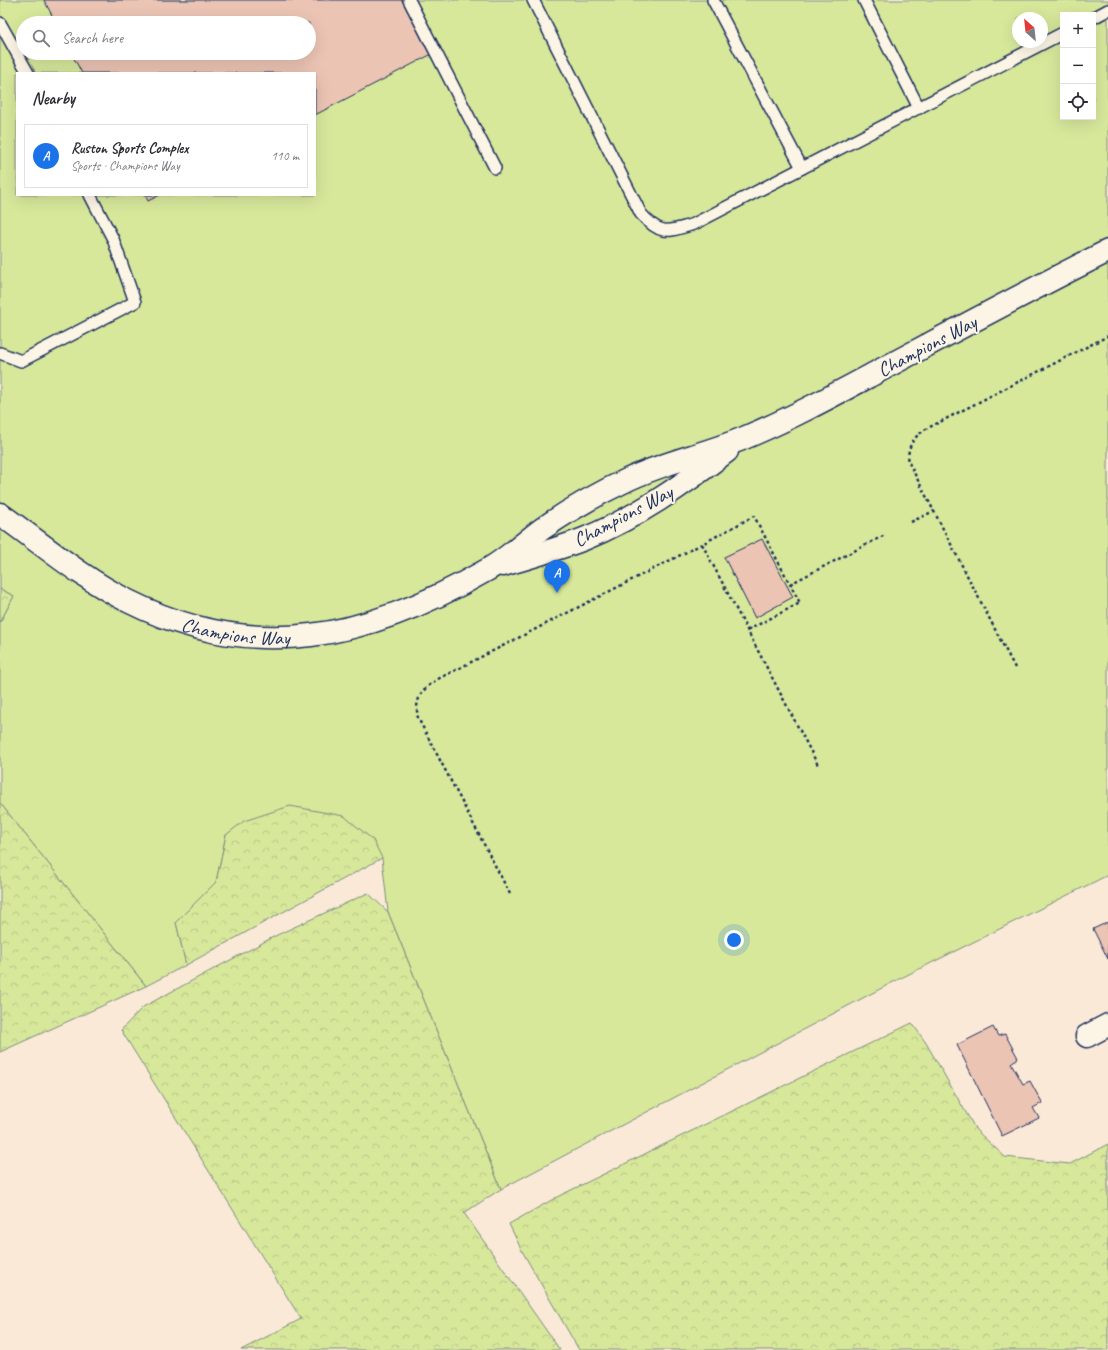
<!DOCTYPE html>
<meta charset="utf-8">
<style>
body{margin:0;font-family:Caveat,sans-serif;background:#f2f2f3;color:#2b2b33}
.controls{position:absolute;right:12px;top:12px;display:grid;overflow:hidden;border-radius:0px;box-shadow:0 4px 16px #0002}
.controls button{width:36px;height:36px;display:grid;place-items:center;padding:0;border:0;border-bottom:1px solid #e1e1e2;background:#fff;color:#2b2b33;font:20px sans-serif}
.compass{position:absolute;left:1012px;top:12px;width:36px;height:36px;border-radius:50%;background:#fff;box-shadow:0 4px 16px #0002;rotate:333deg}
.you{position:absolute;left:734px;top:940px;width:14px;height:14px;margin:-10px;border:3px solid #fff;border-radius:50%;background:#1a73e8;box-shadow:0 0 0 6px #1a73e833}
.badge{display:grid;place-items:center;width:26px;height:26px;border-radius:50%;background:#1a73e8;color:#fff;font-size:13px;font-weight:700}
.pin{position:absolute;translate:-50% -33px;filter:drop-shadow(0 1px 2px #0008)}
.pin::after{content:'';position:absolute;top:21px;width:14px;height:12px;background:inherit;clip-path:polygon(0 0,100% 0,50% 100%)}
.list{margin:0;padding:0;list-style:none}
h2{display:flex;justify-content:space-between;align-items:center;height:52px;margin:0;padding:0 16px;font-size:17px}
h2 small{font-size:13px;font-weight:400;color:#7c7c81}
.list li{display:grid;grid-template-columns:26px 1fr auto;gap:12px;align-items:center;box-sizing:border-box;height:64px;margin:0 8px 8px;padding:0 8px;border:1px solid #e1e1e2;border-radius:0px}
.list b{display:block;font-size:15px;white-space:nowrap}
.list p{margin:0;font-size:13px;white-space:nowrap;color:#7c7c81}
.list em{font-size:13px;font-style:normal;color:#7c7c81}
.icon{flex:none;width:22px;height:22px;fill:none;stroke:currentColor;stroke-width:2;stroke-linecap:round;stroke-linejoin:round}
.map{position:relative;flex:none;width:1108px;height:1350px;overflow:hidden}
.search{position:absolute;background:#fff;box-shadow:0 4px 16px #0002;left:16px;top:16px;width:300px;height:44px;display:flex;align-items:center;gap:10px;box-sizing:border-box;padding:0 14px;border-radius:22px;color:#7c7c81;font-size:15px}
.panel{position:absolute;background:#fff;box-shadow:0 4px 16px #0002;left:16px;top:72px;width:300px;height:124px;border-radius:0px}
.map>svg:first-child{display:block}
</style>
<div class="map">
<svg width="1108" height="1350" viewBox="0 0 1108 1350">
<defs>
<pattern id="forest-crowns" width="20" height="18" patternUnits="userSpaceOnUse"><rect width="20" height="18" fill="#d7e89b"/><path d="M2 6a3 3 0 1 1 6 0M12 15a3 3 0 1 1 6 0" fill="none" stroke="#b8c788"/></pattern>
</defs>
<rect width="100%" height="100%" fill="#fbe9d8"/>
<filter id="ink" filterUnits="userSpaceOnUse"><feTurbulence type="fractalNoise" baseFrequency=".025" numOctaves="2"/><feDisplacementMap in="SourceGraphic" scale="8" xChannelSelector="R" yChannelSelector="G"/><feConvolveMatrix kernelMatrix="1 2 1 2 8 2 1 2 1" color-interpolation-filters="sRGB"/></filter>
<g filter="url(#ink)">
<path fill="#d7e89b" stroke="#798c7c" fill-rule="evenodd" d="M0,0H1108V875L897,980L501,1189L388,912L382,858L226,835L216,882L176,922L186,965L146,986L0,803V622L14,596L0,589ZM1063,15H1093V117H1063ZM1018,18H1042V42H1018ZM23,23H309V53H23ZM17,73H315V195H17Z"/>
<g fill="url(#forest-crowns)" stroke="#798c7c">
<path d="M0,589L14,596L0,622Z"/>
<path d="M0,803L146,986L0,1052Z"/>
<path d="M290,806L344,816L373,840L382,858L186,965L176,922L216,882L226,835L244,821Z"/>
<path d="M368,893L388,912L501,1189L464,1213L560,1350H241L301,1319L121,1030L143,1007L277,935Z"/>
<path d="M912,1023L926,1043L976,1130L1005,1157L1070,1164L1108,1144V1350H579L522,1251L509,1224L557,1197Z"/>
</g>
<g fill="#ebc4b4" stroke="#1b2f5e">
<path d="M44,0H402L430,55L315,115V73H82L71,53H309V23H56Z"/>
<path d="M145,195H160L148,201Z"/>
<path d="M762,539L793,597L755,618L724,557Z"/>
<path d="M1108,922V959L1093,929Z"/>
<path d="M993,1027L998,1036L1005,1034L1018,1058L1011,1063L1023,1084L1030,1081L1042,1103L1033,1108L1039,1118L1002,1136L957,1045Z"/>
</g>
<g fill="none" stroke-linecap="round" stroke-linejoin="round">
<defs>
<g id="service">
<path d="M409,0L495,168"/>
<path d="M533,0L641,214C661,236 667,232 694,224L1063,33"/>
<path d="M713,0L802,168"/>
<path d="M864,0L919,108"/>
<path d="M1093,18L1108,10"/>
<path d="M0,23L28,73"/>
<path d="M0,353L21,361L135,302L113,239L90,195"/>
</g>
<g id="minor">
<path id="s1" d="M0,514C41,543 83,579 128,601C255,665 369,638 487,570C507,559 523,543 542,529C569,510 597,494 627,480C664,462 706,454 744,438C790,419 834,395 877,372C954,331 1030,290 1108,251"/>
<path d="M503,565C530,557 558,549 584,539C636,518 683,485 727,451"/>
<path d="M1087,1036L1108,1025"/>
</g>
</defs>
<use href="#service" stroke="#1b2f5e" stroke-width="14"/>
<use href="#minor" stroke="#1b2f5e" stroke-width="25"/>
<g stroke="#1b2f5e" stroke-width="2.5" stroke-dasharray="3 3" stroke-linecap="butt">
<path d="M911,522L934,511"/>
<path d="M790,584L885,535"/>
<path d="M748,630L800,603L754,516L702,544L819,767"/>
<path d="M1015,668L909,463C906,448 913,437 926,429L1108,336"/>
<path d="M510,894L418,718C414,699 422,689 438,679L702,544"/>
</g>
<use href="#service" stroke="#fcf5e5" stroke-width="11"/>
<use href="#minor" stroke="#fcf5e5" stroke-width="22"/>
</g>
</g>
<g text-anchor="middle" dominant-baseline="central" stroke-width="4" stroke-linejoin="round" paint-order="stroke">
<g font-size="20" fill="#1b2f5e" stroke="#fcf5e5">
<text transform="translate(927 346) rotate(-28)">Champions Way</text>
<text transform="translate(623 516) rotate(-28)">Champions Way</text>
<text stroke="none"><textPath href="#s1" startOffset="268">Champions Way</textPath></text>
</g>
</g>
</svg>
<div class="controls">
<button>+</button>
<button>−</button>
<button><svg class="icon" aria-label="locate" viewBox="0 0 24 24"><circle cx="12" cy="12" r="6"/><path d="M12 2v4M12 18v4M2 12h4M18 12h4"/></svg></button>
</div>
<svg class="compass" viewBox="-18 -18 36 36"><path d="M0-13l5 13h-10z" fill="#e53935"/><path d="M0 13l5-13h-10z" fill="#7c7c81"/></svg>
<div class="you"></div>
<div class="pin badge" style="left:557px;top:593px">A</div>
<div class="search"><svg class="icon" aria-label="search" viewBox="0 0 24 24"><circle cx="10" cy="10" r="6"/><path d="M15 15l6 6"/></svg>Search here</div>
<section class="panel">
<h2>Nearby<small></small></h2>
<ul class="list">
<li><span class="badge">A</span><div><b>Ruston Sports Complex</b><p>Sports · Champions Way</p></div><em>110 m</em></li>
</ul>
</section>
</div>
